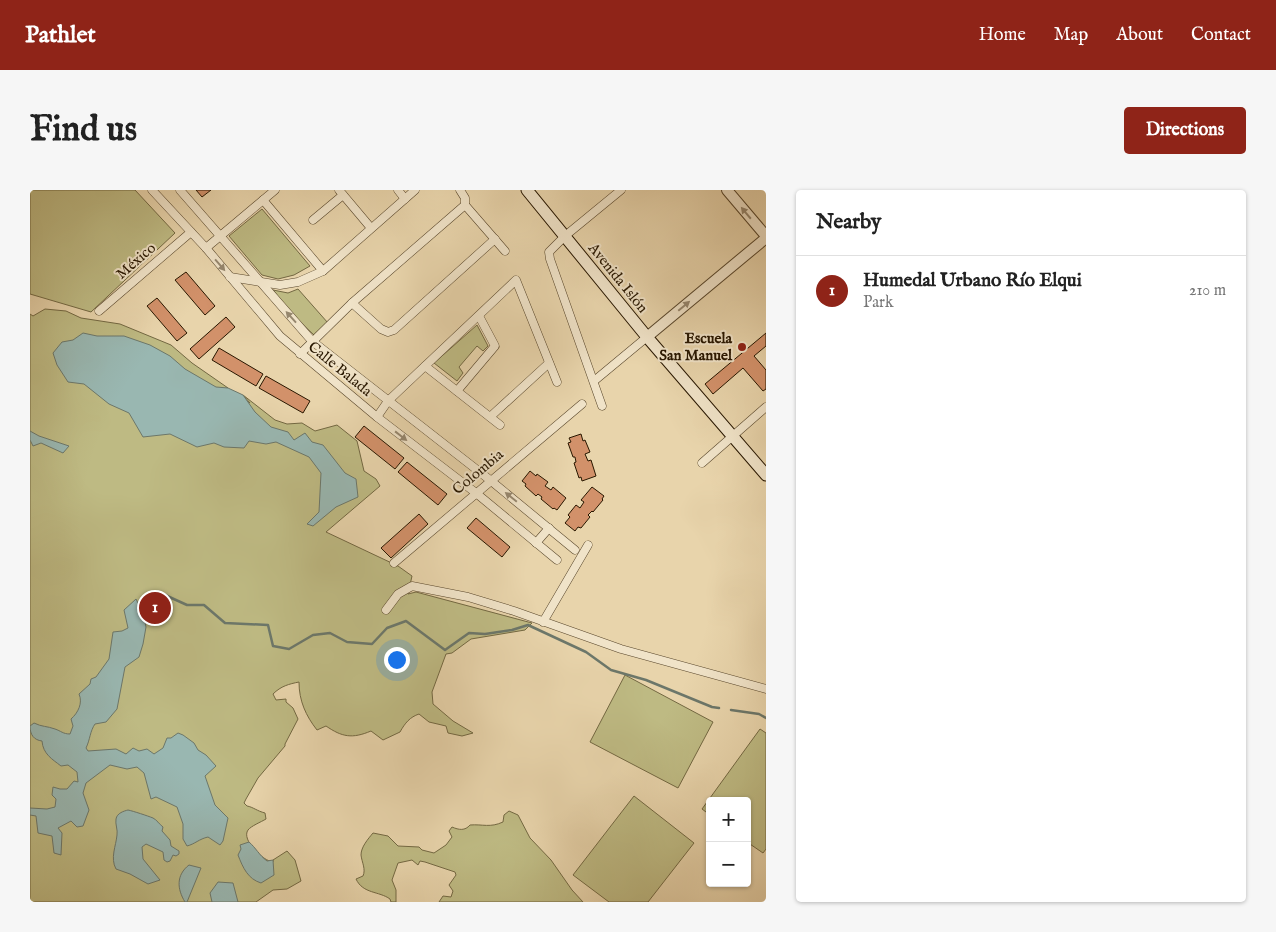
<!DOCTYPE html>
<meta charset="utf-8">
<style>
body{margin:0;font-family:"IM FELL English",serif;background:#f6f6f6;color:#222}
.controls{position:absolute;right:15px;bottom:15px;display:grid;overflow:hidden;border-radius:5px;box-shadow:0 1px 4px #0004}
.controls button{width:45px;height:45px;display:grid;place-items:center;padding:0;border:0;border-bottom:1px solid #e0e0e0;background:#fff;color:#222;font:25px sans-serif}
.you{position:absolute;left:366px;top:469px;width:18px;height:18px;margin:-12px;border:4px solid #fff;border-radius:50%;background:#1a73e8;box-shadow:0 0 0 8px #1a73e833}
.badge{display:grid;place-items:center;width:32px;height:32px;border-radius:50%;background:#8f2418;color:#fff;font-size:16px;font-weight:700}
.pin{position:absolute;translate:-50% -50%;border:2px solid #fff;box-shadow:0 1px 5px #0006}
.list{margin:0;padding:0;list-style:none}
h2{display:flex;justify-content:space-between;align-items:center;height:65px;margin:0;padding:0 20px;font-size:21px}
h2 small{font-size:16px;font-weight:400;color:#767676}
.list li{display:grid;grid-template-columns:32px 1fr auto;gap:15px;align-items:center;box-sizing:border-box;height:70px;padding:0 20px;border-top:1px solid #e0e0e0}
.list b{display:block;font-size:19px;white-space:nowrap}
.list p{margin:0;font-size:16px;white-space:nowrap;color:#767676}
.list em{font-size:16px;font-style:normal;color:#767676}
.map{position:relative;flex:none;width:736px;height:712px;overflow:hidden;border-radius:5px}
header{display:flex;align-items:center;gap:30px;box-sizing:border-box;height:70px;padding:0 25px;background:#8f2418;color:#fff}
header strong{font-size:24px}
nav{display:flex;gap:28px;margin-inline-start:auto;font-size:18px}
.intro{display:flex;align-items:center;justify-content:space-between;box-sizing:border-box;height:120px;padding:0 30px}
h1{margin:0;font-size:35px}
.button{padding:12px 22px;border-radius:5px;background:#8f2418;color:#fff;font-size:18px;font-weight:700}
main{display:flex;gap:30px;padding:0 30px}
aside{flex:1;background:#fff;border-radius:5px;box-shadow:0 1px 4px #0004}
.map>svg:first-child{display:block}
</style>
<header>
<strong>Pathlet</strong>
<nav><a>Home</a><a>Map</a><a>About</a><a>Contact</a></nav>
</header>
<div class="intro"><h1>Find us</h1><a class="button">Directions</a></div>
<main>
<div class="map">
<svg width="736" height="712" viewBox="0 0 736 712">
<rect width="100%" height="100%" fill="#e8d4ab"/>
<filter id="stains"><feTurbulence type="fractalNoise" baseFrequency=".004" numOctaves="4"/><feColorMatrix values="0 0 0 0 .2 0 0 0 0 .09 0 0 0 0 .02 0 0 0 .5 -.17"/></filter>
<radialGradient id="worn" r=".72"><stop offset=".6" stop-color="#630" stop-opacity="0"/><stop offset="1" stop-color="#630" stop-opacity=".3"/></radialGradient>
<g fill="#beba83" stroke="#736842">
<path d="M0,0H105L145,43L61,122L0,104Z"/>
<path d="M232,19L280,76L264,85L248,89L232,85L199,46Z"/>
<path d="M268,99L298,133L284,145L264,126L243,100L258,103Z"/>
<path d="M15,119L36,121L51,128L90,134L141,155L162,173L198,198H196L220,213L213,205L245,230L257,234L272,233L285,241L307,235L327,251L334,281L346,289L350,296L296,342L368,376L382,386L378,404L386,402L502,433L495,440L441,449L422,463L416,464L402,502L403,514L423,531L443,543L432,546L418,543L416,536L399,532L389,524C380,527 375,533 370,542L353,550L341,541C322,549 312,547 296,536L287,540C276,526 269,511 269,492C259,494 251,496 243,504L246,510L256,509V512L263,518L268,529L255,554V556L228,588L216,609L214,613L217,616C223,617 227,621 235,623L236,629C231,632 221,636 218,640C211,650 233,671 243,672V670L257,661L265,670L271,691L257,699L243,700L226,712H0V124L3,126Z"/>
<path d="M447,135L458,156L453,161L447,156L429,177L433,183L427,191L404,173Z"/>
<path d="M595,485L683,532L648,598L560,552Z"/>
<path d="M730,539L736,543V659L733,663L717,652V611H680V625L672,619Z"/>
<path d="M604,606L664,653L618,712H579L543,685Z"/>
<path d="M479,621L488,625L500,648L521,670L542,700L553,712H409L413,706L421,707L423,701L419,695L426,685L425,682L395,672L390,671L388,675L382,670L368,673L362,690L366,700V712H361L360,709C349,701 333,704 326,689L333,686C336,679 332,673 331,665C331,657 338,649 343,643L358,646L368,656L389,657L392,660L404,663L416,655L422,647L419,641L422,637C429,640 435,641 440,635C453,634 460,638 473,632L474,625Z"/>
</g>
<g fill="#99b7b1" stroke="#6c776a">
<path d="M53,143L67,146H94L120,155L140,166L155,179L186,197L198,198L213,205L225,222L241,237L258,242L264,250L275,243L282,252L293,255L315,283L326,289L328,307L306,317L283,336L277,334L289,322L291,283L279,267L246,252L236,254L219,251L214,258L194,257L184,253L167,257L140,244L113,247L99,223L79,214L54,194L38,192L27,175L23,163L32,152L43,150Z"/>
<path d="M0,241L9,246L39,256L33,263L11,253L3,256L0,250Z"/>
<path d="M106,409L113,423L116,437L113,454L109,467L95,477L87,519L76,532L65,534C60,541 60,550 56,558L58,561L86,559L96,564L103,558L109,561L117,559L124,564L133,558L137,548H141L148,543L153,545L164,553L168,560L176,565L186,576L175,586L185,615L198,628L193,651L190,655L178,647C169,649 165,654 157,656L153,649V634L147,617L126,607L121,609L114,583L107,577L97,579L80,575L56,593L53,603L59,620L53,636L47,637L41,631L28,638L32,643L31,665L24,663L22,646L8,643L6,626L0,625V618L17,619L25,617L26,609L22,605L23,597L30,599H37L44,591L48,592L47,582L38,575L31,576C22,569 13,564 12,551C4,550 0,545 0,536L4,533C12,537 17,536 25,539C31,541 33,544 40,544L43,536L41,529C48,523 53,513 49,504L60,494L61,489L66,487L79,469L83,442L92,441L98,438L94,420Z"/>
<path d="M98,620C103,621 118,626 123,628C127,630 129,634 133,637L132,641L140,650L141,656L149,661V664L146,666L143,665L140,671L137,672L134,670L133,662L116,654L112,657L113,669L130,690L118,694L100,684L86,679C80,668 86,656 87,645C88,640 85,634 86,629C87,623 94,621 98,620Z"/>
<path d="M219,652C226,658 229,665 237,671L243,670L244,685L231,693C218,689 213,678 208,665L211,659L210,655Z"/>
<path d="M159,675L171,678L157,712H155C147,699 146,685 159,675Z"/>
<path d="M188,692L203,693L208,712H182L180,703Z"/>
</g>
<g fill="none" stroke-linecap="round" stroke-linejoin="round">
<g stroke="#6c776a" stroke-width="2.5">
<path d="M113,423L135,405L157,415H174L195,433L238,435L243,456L259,459L283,445L300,443L317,452L342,454L357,438L376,431L415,460L439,443L455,444L482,440L498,435L556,462L581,480L616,490L682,517L689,518"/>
<path d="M701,520L729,524L736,528"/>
</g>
</g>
<g fill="#d2916a" stroke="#281700">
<path d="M166,0H181L172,7Z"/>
<path d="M156,82L185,116L175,125L145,90Z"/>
<path d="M127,108L157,143L147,151L117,116Z"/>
<path d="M196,127L205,137L169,169L160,159Z"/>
<path d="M736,143V156L724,166L736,180V199L733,201L713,178L683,204L675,194Z"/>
<path d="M189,158L233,184L226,196L182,170Z"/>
<path d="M236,186L280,211L273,223L229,198Z"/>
<path d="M334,236L374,268L365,279L325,247Z"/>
<path d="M551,244L553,251L555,250L560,262L555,264L558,271L561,270L566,286L552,291L551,287L549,288L544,273L546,272L545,267H543L538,253L541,252L539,248Z"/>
<path d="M377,272L417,304L408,315L368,282Z"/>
<path d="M500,281L506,286L507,284L518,292L515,296L521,300L523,297L536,308L527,320L524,318L523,319L511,309L512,307L508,304L506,306L495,296L496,294L492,291Z"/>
<path d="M562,297L574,306L572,309L573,310L563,322L562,321L558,325L560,327L551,338L548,337L545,341L535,333L540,327L538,325L546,315L550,318L554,312L551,310Z"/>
<path d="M389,324L398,334L361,368L351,358Z"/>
<path d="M446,328L480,357L472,367L437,338Z"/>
</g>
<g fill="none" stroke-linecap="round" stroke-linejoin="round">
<defs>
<g id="minor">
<path d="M122,0L176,58L250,146L347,227L446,303L527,370"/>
<path d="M150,0L282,151L460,290L545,360"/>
<path d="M309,0L341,38"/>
<path d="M368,0L375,9"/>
<path d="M430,0L435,8V15L475,61"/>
<path d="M233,10L293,81"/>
<path d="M283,30L313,5"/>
<path d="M176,58L245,0"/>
<path d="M200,87L250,95L268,92L293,81L385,0"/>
<path d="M322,113L351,139L358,142L364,140L465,49"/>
<path d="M69,121L161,42"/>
<path d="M270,164L322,113L435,15"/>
<path d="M395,176L470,235"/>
<path d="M564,191L617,147"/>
<path d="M427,201L465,156L449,126"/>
<path d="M572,216L520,69L519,62L535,46L591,0"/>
<path d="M347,227L358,211L486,90L527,192"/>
<path d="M460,227L519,173"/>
<path d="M672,273L736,217"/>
<path d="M506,353L519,338"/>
<path d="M364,373L552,214"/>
<path d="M356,420L368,404L382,396L438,407L484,421L591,459L736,499"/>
<path d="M513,432L558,355"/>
</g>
<g id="tertiary">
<path d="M697,0L736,46"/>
<path d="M617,147L736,48"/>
</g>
<path id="secondary" d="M497,0L617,147L736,285"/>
</defs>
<use href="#minor" stroke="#58462b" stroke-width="9"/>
<use href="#tertiary" stroke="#58462b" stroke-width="12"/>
<use href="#secondary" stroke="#281700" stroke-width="13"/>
<use href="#minor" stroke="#f0e3c8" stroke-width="8"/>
<use href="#tertiary" stroke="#f0e3c8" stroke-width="10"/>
<use href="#secondary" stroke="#f0e3c8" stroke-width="11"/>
</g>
<defs><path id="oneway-solid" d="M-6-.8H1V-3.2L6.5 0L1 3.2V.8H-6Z" transform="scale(1.25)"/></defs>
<g fill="#96876e">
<use href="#oneway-solid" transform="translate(716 23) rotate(-130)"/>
<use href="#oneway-solid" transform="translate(190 75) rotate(49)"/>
<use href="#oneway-solid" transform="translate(654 116) rotate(-40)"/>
<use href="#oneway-solid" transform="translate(261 127) rotate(-132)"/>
<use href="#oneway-solid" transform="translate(371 246) rotate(38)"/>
<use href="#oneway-solid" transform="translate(481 307) rotate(-141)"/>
</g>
<circle fill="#8f2418" stroke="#f0e3c8" stroke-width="2" cx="712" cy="157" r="5"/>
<g text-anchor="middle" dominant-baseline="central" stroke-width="4" stroke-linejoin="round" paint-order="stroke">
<g font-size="15" fill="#281700" stroke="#f0e3c8">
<text transform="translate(106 71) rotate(-41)">México</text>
<text transform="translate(588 88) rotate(51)">Avenida Islón</text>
<text transform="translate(310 179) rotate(39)">Calle Balada</text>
<text transform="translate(448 282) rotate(-40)">Colombia</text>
</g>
<g font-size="15" font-weight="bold" fill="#281700" stroke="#f0e3c8" text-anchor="end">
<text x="702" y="148">Escuela<tspan x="702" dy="17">San Manuel</tspan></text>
</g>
</g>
<rect width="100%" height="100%" filter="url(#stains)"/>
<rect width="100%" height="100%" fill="url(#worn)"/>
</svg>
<div class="controls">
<button>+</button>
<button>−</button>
</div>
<div class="you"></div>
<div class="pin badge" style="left:125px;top:418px">1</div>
</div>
<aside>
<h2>Nearby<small></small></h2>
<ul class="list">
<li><span class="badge">1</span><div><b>Humedal Urbano Río Elqui</b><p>Park</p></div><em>210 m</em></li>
</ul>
</aside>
</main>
